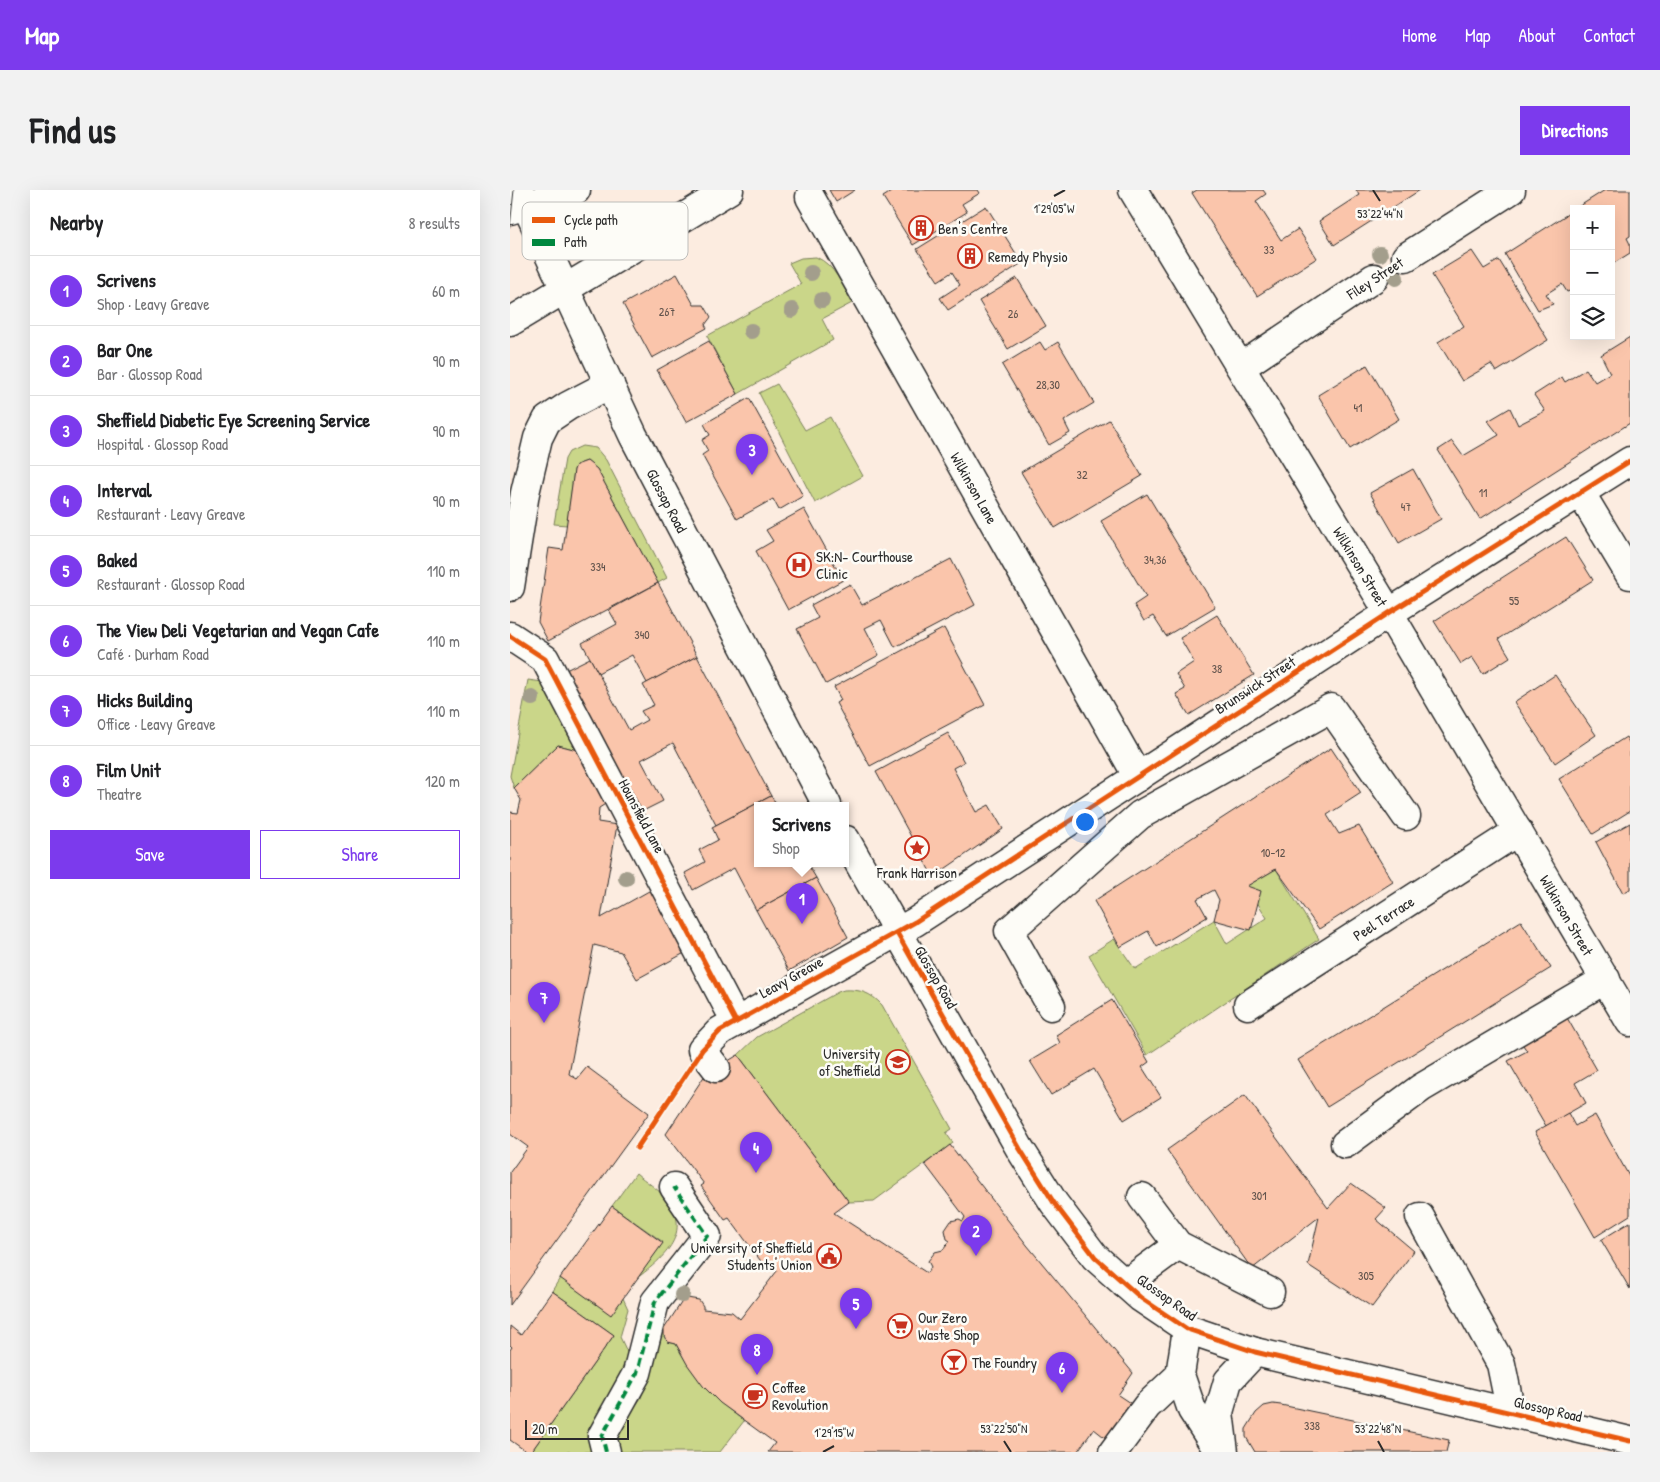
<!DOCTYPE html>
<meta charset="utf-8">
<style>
body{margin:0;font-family:"Patrick Hand",sans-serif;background:#f2f2f2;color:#202124}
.controls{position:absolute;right:15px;top:15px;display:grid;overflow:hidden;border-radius:0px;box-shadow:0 5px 20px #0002}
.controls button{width:45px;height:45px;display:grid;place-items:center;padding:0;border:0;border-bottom:1px solid #e0e0e0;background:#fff;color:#202124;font:25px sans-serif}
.scale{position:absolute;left:15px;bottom:12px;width:104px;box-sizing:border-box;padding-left:5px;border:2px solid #2b2b2b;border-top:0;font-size:14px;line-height:18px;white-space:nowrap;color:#2b2b2b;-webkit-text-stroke:4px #fdfcf7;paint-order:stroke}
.you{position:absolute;left:574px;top:631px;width:18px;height:18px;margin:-12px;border:4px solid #fff;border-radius:50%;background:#1a73e8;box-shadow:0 0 0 8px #1a73e833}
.badge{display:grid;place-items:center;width:32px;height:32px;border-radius:50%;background:#7c3aed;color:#fff;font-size:16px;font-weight:700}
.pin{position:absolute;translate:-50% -41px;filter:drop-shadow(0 1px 2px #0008)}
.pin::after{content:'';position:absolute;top:26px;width:18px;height:15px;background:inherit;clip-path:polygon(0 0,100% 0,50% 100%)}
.popup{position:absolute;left:244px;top:612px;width:95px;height:65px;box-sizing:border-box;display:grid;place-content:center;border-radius:0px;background:#fff;filter:drop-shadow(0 1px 4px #0005);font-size:16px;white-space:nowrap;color:#757577}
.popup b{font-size:19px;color:#202124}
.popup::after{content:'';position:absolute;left:50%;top:100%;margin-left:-10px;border:10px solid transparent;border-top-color:#fff}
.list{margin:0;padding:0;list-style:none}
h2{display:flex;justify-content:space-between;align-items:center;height:65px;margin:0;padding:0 20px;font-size:21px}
h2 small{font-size:16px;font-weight:400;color:#757577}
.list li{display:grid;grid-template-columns:32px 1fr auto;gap:15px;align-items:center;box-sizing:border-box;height:70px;padding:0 20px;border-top:1px solid #e0e0e0}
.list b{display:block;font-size:19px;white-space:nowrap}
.list p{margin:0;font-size:16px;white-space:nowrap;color:#757577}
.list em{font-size:16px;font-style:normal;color:#757577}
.actions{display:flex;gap:10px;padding:15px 20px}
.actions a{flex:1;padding:11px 0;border:1px solid #7c3aed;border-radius:0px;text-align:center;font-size:18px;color:#7c3aed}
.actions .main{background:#7c3aed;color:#fff}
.icon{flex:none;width:28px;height:28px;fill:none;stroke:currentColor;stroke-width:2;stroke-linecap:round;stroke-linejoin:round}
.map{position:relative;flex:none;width:1120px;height:1262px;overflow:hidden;border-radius:0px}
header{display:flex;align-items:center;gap:30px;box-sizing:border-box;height:70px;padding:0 25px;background:#7c3aed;color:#fff}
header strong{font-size:24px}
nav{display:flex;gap:28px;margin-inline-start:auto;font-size:18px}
.intro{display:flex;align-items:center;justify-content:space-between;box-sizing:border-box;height:120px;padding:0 30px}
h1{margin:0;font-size:35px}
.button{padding:12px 22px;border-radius:0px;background:#7c3aed;color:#fff;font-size:18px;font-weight:700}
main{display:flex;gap:30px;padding:0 30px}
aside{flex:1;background:#fff;border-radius:0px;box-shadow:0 5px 20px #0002}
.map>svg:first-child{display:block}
</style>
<header>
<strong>Map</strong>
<nav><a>Home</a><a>Map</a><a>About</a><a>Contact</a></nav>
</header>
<div class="intro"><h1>Find us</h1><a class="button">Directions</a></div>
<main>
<aside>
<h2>Nearby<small>8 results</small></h2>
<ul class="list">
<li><span class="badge">1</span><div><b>Scrivens</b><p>Shop · Leavy Greave</p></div><em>60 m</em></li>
<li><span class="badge">2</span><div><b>Bar One</b><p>Bar · Glossop Road</p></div><em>90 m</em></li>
<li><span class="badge">3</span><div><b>Sheffield Diabetic Eye Screening Service</b><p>Hospital · Glossop Road</p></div><em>90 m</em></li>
<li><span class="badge">4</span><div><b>Interval</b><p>Restaurant · Leavy Greave</p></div><em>90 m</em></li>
<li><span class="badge">5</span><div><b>Baked</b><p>Restaurant · Glossop Road</p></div><em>110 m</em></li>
<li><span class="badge">6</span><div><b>The View Deli Vegetarian and Vegan Cafe</b><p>Café · Durham Road</p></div><em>110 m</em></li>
<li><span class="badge">7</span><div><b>Hicks Building</b><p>Office · Leavy Greave</p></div><em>110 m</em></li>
<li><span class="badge">8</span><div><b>Film Unit</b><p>Theatre</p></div><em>120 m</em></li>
</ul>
<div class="actions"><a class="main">Save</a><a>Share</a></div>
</aside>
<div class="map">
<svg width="1120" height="1262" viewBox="0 0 1120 1262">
<rect width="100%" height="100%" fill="#fcece0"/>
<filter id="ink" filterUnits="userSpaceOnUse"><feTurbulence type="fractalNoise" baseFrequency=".02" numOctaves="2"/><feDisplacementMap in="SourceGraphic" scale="10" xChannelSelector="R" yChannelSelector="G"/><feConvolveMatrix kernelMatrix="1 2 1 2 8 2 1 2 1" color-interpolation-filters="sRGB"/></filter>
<g filter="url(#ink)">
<g fill="#cad689" stroke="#7a805a">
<path d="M306,67C325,75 332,95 342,113L312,129L323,150L228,204L197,146L291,94L279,73L291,68Z"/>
<path d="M267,194L295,240L320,227L353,286L305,313L249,203Z"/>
<path d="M72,256L86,258L96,270L157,388L148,393L87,279L77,271L66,275L64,280L57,335L44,334L55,269L59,262Z"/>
<path d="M18,490L40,493L71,561L48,555L4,598L0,586Z"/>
<path d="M766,679L809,749L637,865L579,765L604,749L625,779L704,730L717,754L757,728L737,696Z"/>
<path d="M334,800C350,799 361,803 372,815L442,939L436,943L443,953L364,1011L339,1012L228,865L247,847L328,802Z"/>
<path d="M126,983C135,991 148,999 156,1008C184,1042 154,1068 127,1088L153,1052L102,1016Z"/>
<path d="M50,1088L113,1108L118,1119L110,1147L120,1168L110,1201L81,1236L82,1262H21L104,1145L42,1101Z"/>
<path d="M153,1143L158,1152L166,1154C184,1188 203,1208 234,1231L210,1262H110L104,1245L131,1208L149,1147Z"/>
</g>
<g fill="#fac5ab" stroke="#2b2b2b">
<path d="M319,0H345L326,12Z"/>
<path d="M380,0H468L470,3L452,14L457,22L403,55L373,7L381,2Z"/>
<path d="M687,0H753L756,4L746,11L771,50L788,39L807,68L747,106L682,3Z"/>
<path d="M846,0H910L824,55L809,31L849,5Z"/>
<path d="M1095,0H1120V46L1117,48L1120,54V63L1101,75V19H1065Z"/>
<path d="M476,16L512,73L438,120L430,108L450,95L442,82L428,91L407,59Z"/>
<path d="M1064,20V99L1057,102L1052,94L1036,104L1043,114L1028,120L995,64Z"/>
<path d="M962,61L974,79L989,70L1038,150L986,182L981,174L952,191L928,152L954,136L922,85Z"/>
<path d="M167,84L184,115H194L201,127L195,135L197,138L142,168L113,114Z"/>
<path d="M507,88L536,136L498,159L469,111Z"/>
<path d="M1120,147V233L970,329L928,260L942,251L953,266L989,245L978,231L1000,218L1008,235L1035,221L1024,205L1052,187L1055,192L1076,179L1085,192L1100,183L1091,165Z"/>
<path d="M199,151L228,204L176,232L147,180Z"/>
<path d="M530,152L535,160L548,152L584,213L554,231L560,243L539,255L492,175Z"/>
<path d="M857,175L889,229L840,259L808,205Z"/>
<path d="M239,208L293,306L269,320L263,309L227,329L192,265L198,261L192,250L200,245L194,234Z"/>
<path d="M599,230L632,286L545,338L511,282Z"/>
<path d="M77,271L87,279L148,393L38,451L28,432L39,358L53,360L64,280L66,275Z"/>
<path d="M903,279L931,329L889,353L860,303Z"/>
<path d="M637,304L705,417L656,446L643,426L634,431L624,415L636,407L591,331Z"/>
<path d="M294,319L333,390L278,420L246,361L263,351L256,340Z"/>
<path d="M1056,347L1083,390L989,449L1000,467L973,484L962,467L951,474L924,431Z"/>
<path d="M441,369L465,415L385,457L371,430L355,438L369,465L316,494L287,439L308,428L301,415L340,394L352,415Z"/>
<path d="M148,393L187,466L137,493L122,465L88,483L72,453L107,434L99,420Z"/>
<path d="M707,425L744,485L679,525L666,504L675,499L666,484L684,472L670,448Z"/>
<path d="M434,438L475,515L360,576L326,513L331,510L324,497Z"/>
<path d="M187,466L261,606L206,635L163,553L131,570L153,611L123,626L48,484L80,468L119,540L137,530L131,521L144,515L133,495Z"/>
<path d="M1045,485L1086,545L1045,573L1004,512Z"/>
<path d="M438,543L454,572L443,578L466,622L479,615L493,639L423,687L366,582Z"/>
<path d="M1116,547L1120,554V621L1083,644L1049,589Z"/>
<path d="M48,555L71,561L97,613L89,618L88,632L107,635L91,728L146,697L180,760L127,789L111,762L84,755L59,884L67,889L77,877L139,923L0,1115V982L18,957L0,944V622L8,623L11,610L4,598Z"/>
<path d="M821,558L851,603L817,625L829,644L849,636L883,692L809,739L766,679L737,696L751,701L741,740L704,730L709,710L704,700L687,709L697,727L647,757L638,741L610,757L584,711Z"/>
<path d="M261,606L267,615H248V673H297L306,688L246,720L224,678L183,700L175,683L195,672L189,660L208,650L202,637Z"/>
<path d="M1120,633V699L1113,703L1086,652Z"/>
<path d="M306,688L338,747L279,781L246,720Z"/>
<path d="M1011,731L1041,778L817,917L788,870Z"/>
<path d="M602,810L639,872L632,877L651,907L614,930L584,879L541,905L520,871L550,853L546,845Z"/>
<path d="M1056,826L1087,880L1065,893L1076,913L1036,936L998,871L1017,861L1011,852Z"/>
<path d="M228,865L339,1012L324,1023L417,1083L421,1077L418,1071L425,1062L433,1060L440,1051L437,1049L435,1040L441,1031L449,1029L453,1031L455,1027L415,974L440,955L517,1055L623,1183L608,1205L629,1219L603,1254L584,1239L567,1262H258L265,1253L210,1213L193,1196L177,1174L166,1154L158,1152L156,1150L154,1146V1139L173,1110L177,1108L189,1110L193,1116V1119L222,1122L230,1129L267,1081L259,1069L253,1074L219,1028L215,1030L191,996L194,994L156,944L195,885Z"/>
<path d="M735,905L818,1018L841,993L876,1018L866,1029L904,1061L862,1117L798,1075L809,1027L742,1079L657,960Z"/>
<path d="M1058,923L1065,936L1085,925L1120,988V1025L1085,1047L1025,942Z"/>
<path d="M102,1016L153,1053L101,1125L50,1088Z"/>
<path d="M1120,1032V1099L1091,1050Z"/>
<path d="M42,1101L104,1145L21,1262H17L0,1250V1160L2,1157L0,1155V1136L11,1145Z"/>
<path d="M763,1214L771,1215L939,1250L936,1262H745L736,1247V1239L746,1223L754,1216Z"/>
</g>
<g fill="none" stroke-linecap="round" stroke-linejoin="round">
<defs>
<g id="minor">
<path d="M9,0L55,99"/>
<path id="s1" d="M623,0L879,423L1120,832"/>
<path id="s2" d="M300,7L628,587"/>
<path d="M896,67L1001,0"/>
<path d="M731,177L864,88"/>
<path d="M1070,302L1120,385"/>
<path d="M0,397L15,303L28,248L37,230L58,216L100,194"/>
<path d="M0,446L35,469L226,832"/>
<path id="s3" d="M738,815L1008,641"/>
<path d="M541,816L499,741L630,625L821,518L896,626"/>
<path d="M206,878L192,860L210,841L405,732L879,423L1120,271"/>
<path d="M835,954L911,898L1096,789"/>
<path d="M632,1007L668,1055L760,1102"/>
<path d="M910,1027L991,1174L1001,1223"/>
<path d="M615,1094L668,1055"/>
<path d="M677,1139L670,1185L682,1220L709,1262"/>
<path d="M96,1262L92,1246L127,1183L145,1112L197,1046L164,997"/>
<path d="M603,1262L637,1216L670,1185"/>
<path d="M714,1262L709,1222L718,1191L745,1162"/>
</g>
<g id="major">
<path id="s4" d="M55,99L123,245L317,615"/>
<path d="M336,650L510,959L544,1013L585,1067L631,1108L677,1139L745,1162L1120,1251"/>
</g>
<g id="highway">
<path d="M0,20L66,0"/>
<path d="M0,132L219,0"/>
</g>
</defs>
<use href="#minor" stroke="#2b2b2b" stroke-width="31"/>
<use href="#major" stroke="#2b2b2b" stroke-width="31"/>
<use href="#highway" stroke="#2b2b2b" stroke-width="31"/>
<use href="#minor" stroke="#fdfcf7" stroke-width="28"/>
<use href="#major" stroke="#fdfcf7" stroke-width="28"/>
<use href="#highway" stroke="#fdfcf7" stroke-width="28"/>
<path stroke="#2b2b2b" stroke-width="1" d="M0,37L4,0"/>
<path stroke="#00873e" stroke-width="4" stroke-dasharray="8 4" stroke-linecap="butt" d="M96,1262L92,1246L127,1183L145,1112L197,1046L164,997"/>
<defs>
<g id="cycleway">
<path d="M0,446L35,469L226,832"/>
<path d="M387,743L510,959L544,1013L585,1067L631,1108L677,1139L745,1162L1120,1251"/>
<path d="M127,958L192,860L210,841L405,732L879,423L1120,271"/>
</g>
</defs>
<use href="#cycleway" stroke="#fdfcf7" stroke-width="8"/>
<use href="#cycleway" stroke="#e8590c" stroke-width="5"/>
</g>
<g fill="#a39e8c">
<circle cx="870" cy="64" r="8"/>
<circle cx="301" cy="83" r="8"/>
<circle cx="886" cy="88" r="8"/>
<circle cx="312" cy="110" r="8"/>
<circle cx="282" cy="120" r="8"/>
<circle cx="241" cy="141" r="8"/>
<circle cx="22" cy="508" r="8"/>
<circle cx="116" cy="688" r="8"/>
<circle cx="172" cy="1105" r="8"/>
</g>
</g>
<path fill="none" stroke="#2b2b2b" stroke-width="2" d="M863,0L870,11M544,6L555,0M494,1251L501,1262M868,1251L874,1262M313,1262L324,1256"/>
<defs>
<symbol id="building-ring" viewBox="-11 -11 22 22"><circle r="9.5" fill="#fdfcf7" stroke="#c8321e" stroke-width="1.5"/><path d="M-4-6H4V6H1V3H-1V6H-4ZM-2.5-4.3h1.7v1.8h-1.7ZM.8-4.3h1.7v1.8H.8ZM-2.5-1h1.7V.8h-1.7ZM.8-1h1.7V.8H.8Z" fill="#c8321e"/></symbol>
<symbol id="hospital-ring" viewBox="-11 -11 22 22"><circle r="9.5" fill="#fdfcf7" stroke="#c8321e" stroke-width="1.5"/><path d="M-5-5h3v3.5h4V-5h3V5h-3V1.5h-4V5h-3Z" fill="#c8321e"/></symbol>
<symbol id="sight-ring" viewBox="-11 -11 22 22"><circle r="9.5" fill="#fdfcf7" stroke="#c8321e" stroke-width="1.5"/><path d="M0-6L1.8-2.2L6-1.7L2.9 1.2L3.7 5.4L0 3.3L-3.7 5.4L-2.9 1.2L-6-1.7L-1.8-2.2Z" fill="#c8321e"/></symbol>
<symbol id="university-ring" viewBox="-11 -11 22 22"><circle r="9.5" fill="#fdfcf7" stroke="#c8321e" stroke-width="1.5"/><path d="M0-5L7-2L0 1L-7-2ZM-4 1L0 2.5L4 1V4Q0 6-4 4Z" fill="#c8321e"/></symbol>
<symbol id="civic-ring" viewBox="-11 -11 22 22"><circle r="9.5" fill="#fdfcf7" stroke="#c8321e" stroke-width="1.5"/><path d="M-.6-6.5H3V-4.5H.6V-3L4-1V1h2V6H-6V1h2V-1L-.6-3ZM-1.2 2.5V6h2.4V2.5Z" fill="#c8321e"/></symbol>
<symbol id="supermarket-ring" viewBox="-11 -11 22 22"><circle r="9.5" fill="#fdfcf7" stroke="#c8321e" stroke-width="1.5"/><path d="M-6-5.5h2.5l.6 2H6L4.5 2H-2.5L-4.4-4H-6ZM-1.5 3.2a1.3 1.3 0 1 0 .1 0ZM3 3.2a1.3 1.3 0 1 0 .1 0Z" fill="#c8321e"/></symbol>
<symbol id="bar-ring" viewBox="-11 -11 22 22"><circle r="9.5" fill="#fdfcf7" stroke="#c8321e" stroke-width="1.5"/><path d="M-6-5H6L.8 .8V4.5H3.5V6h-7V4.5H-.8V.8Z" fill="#c8321e"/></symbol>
<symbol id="cafe-ring" viewBox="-11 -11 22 22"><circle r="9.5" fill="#fdfcf7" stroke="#c8321e" stroke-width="1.5"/><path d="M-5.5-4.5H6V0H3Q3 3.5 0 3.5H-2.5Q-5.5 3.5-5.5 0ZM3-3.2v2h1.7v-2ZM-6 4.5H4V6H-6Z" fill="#c8321e"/></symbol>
</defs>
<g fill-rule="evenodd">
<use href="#building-ring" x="397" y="24" width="28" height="28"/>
<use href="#building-ring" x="446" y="52" width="28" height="28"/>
<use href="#hospital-ring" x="275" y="361" width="28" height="28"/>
<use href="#sight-ring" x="393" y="644" width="28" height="28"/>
<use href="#university-ring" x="374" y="858" width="28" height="28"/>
<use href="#civic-ring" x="305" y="1052" width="28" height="28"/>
<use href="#supermarket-ring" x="376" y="1122" width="28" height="28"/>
<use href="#bar-ring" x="430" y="1158" width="28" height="28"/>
<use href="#cafe-ring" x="231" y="1192" width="28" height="28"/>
</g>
<g text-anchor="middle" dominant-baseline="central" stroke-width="5" stroke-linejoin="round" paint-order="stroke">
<g font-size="12" fill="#5f524b">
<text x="759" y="59">33</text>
<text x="157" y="121">267</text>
<text x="503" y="123">26</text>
<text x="538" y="194">28,30</text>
<text x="848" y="217">41</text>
<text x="572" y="284">32</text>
<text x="973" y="302">11</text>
<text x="896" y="316">47</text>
<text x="645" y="369">34,36</text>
<text x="88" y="376">334</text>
<text x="1004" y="410">55</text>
<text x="132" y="444">340</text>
<text x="707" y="478">38</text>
<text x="763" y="662">10-12</text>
<text x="749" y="1005">301</text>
<text x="856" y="1085">305</text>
<text x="802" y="1235">338</text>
</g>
<g font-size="15" fill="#2b2b2b" stroke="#fdfcf7" text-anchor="start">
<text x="428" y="38">Ben's Centre</text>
<text x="478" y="66">Remedy Physio</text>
<text x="306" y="366">SK:N- Courthouse<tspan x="306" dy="17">Clinic</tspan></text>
<text x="407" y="682" text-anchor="middle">Frank Harrison</text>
<text x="370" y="863" text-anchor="end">University<tspan x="370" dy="17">of Sheffield</tspan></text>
<text x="302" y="1057" text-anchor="end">University of Sheffield<tspan x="302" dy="17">Students' Union</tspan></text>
<text x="408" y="1127">Our Zero<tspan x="408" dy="17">Waste Shop</tspan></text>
<text x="462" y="1172">The Foundry</text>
<text x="262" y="1197">Coffee<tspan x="262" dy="17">Revolution</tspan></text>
</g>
<g font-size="15" fill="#2b2b2b" stroke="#fdfcf7">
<text transform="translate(865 88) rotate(-33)">Filey Street</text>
<text stroke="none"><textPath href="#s2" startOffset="334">Wilkinson Lane</textPath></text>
<text stroke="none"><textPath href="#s4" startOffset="235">Glossop Road</textPath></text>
<text stroke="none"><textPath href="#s1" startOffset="440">Wilkinson Street</textPath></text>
<text transform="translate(745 495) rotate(-33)">Brunswick Street</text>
<text transform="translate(132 626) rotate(62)">Hounsfield Lane</text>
<text stroke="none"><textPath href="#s1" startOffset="845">Wilkinson Street</textPath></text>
<text stroke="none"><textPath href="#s3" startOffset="161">Peel Terrace</textPath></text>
<text transform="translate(281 787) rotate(-29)">Leavy Greave</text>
<text transform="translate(426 787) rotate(60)">Glossop Road</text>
<text transform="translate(657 1107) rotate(35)">Glossop Road</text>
<text transform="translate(1038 1219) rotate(13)">Glossop Road</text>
</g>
</g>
<rect x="12" y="12" width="166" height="58" rx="8" fill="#fdfcf7" stroke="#bebdba" stroke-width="1"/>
<rect x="22" y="27" width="23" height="6" fill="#e8590c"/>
<rect x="22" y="49" width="23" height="7" fill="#00873e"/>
<g font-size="14" fill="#2b2b2b">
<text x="54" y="35">Cycle path</text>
<text x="54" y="57">Path</text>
</g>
<g font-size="12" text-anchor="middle" fill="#2b2b2b" stroke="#fdfcf7" stroke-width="5" stroke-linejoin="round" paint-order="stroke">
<text x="544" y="23">1°29'05"W</text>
<text x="870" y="28">53°22'44"N</text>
<text x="494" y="1243">53°22'50"N</text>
<text x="868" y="1243">53°22'48"N</text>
<text x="324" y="1247">1°29'15"W</text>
</g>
</svg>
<div class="controls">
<button>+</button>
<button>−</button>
<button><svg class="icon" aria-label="layers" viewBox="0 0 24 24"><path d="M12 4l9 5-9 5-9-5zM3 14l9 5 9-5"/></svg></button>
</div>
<div class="scale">20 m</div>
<div class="you"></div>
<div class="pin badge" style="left:292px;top:734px">1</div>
<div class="popup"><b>Scrivens</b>Shop</div>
<div class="pin badge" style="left:466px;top:1066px">2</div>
<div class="pin badge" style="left:242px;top:285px">3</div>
<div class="pin badge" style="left:246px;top:983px">4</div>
<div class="pin badge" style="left:346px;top:1139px">5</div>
<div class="pin badge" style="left:552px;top:1203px">6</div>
<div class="pin badge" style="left:34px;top:833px">7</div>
<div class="pin badge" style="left:247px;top:1185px">8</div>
</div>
</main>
